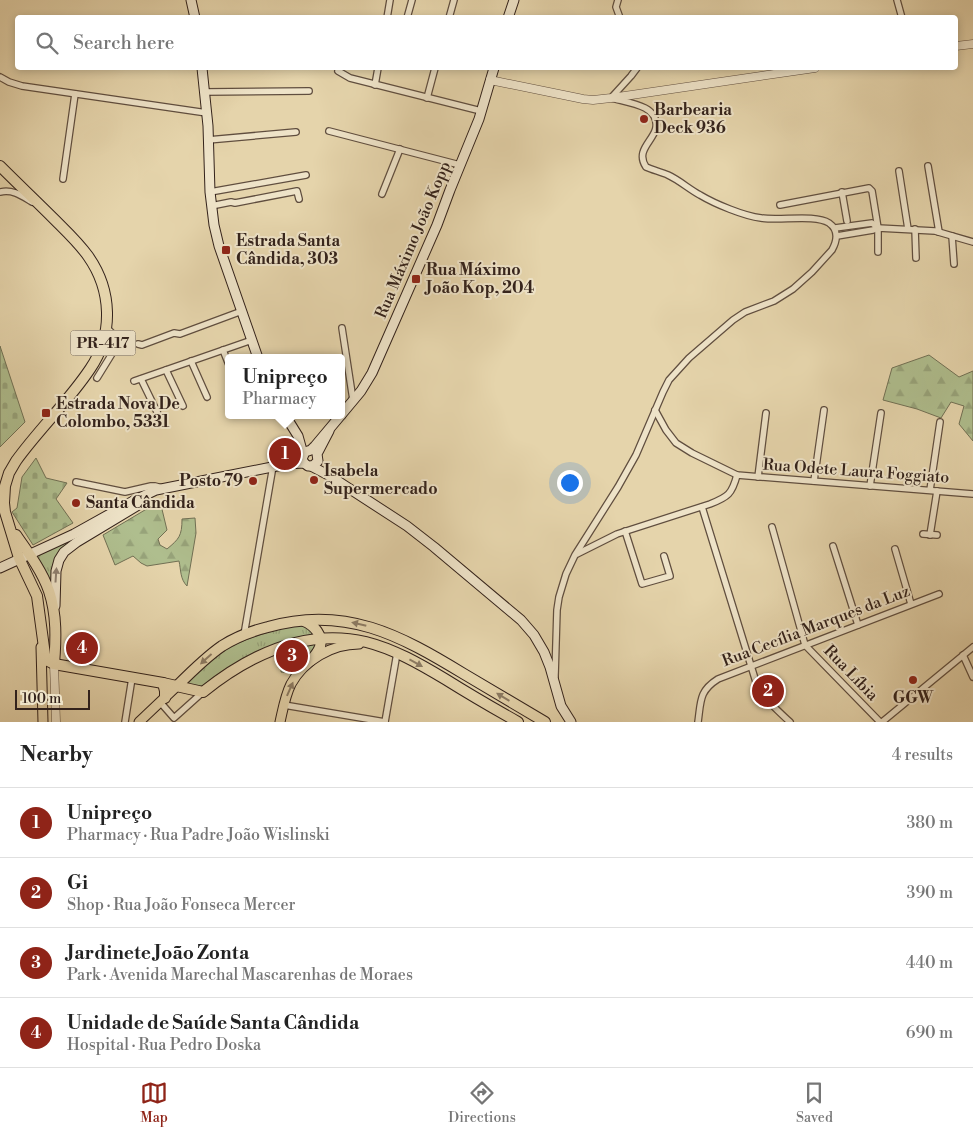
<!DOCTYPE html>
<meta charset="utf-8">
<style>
body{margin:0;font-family:"Libre Bodoni",serif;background:#f6f6f6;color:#222}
.scale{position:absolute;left:15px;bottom:12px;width:75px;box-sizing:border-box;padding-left:5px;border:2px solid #33221b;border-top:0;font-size:14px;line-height:18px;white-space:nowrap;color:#33221b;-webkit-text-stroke:4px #eee3c8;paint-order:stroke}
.you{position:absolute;left:569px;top:482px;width:18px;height:18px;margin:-12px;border:4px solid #fff;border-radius:50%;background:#1a73e8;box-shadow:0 0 0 8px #1a73e833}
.badge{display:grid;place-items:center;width:32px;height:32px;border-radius:50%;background:#8f2418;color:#fff;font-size:16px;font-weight:700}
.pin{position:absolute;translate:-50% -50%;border:2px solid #fff;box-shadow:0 1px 5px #0006}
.popup{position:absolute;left:225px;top:354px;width:120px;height:65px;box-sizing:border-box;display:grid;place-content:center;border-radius:5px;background:#fff;filter:drop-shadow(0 1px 4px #0005);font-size:16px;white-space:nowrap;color:#767676}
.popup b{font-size:19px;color:#222}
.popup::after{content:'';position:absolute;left:50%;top:100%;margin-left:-10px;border:10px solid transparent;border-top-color:#fff}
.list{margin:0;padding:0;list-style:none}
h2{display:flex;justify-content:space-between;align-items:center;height:65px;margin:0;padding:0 20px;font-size:21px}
h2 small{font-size:16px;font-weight:400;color:#767676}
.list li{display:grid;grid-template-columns:32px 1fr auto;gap:15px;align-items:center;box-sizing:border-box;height:70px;padding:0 20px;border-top:1px solid #e0e0e0}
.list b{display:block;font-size:19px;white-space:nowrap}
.list p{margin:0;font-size:16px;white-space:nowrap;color:#767676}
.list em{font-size:16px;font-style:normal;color:#767676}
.icon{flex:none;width:28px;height:28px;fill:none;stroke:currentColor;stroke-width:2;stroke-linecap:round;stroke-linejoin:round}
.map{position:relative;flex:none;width:973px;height:722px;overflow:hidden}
.search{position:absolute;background:#fff;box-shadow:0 2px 8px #0003;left:15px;right:15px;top:15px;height:55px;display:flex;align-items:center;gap:12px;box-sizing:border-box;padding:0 18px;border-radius:5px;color:#767676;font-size:19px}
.sheet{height:345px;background:#fff}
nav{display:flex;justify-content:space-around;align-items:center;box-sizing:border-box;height:70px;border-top:1px solid #e0e0e0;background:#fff;font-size:14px;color:#767676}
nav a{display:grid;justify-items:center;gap:2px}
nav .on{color:#8f2418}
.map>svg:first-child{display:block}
</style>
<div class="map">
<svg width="973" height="722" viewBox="0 0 973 722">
<defs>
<pattern id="grass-tufts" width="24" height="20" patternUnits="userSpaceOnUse" patternTransform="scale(1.25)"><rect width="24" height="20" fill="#afbe8e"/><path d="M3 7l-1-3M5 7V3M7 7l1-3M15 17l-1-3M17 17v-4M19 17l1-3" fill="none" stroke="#97a37a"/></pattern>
<pattern id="forest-firs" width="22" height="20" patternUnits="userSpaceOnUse" patternTransform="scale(1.25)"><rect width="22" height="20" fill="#afbe8e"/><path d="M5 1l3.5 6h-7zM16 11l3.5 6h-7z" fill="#97a37a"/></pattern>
<pattern id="cemetery-stones" width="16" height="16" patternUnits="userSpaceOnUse" patternTransform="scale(1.25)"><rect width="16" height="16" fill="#afbe8e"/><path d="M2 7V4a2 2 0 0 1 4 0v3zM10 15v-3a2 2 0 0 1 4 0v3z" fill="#97a37a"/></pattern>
</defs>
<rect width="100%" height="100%" fill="#e5d4ab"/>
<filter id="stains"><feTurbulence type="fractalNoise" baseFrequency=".004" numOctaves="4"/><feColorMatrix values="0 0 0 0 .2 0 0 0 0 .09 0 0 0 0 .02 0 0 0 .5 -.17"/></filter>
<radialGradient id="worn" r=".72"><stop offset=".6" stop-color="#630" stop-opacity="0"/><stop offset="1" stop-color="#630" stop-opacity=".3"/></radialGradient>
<g fill="url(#grass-tufts)" stroke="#717054">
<path d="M117,513L68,545L53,592L36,556Z"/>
<path d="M301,624L311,631L314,636L204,686H183C195,675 206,663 218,655C243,637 272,631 301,624Z"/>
<path d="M317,644C311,656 300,663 292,673L281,672C282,664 279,659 274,654L289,648Z"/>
</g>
<g fill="url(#forest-firs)" stroke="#717054">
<path d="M929,355L959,377L973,371V441L959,424L964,406L951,402L941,418L917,409L883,400L892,368Z"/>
<path d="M160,501L167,530L158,539L160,545L167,549C179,539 182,536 182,519L195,518L196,533L187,586C180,579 181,570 179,561L147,566L141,563L133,556L115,565L103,535Z"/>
</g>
<g fill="url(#cemetery-stones)" stroke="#717054">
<path d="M0,346L25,422L0,447Z"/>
<path d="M36,458L46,478L67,483L56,499L73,523L33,545L12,512L17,508L22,477Z"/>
</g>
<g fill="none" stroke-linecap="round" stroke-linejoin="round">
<defs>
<g id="minor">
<path d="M618,0L616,7L620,18"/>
<path d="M897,0L902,18"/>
<path d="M387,18L390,0"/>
<path d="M407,18L412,0"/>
<path d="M449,18L454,0"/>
<path d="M338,71L350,78L481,111"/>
<path d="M0,77L9,82L22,86L207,113"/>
<path d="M375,85L378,68"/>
<path d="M205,92L309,91"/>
<path d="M427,98L435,68"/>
<path d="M329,131L460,165"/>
<path d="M208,140L296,132"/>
<path d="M928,166L939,232"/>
<path d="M899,171L908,229"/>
<path d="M63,179L75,94"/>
<path d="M0,192C13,189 22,196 32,202"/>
<path d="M210,192L306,175"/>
<path d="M842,192L847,221"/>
<path d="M382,194L400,149"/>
<path d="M780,205L869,188L872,191L878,228V252"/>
<path d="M211,206L231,202L235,203L297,191L299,199"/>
<path d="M835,228L872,223L878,228"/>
<path d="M915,229L916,258"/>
<path d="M837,236L873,230L878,228L935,231L973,242"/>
<path d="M952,236L954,264"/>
<path d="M342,328L353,400"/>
<path d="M138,344L142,345L174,333L180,334L242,311"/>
<path d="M223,350L229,365"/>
<path d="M191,361L207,397"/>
<path d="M166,370L183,406"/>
<path d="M97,378L118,344L117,338L106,327"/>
<path d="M141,379L158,414"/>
<path d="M134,381L252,340"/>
<path d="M655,410L666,430L676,443L692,453L737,475L973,494"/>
<path d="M758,477L766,413"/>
<path d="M814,481L824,410"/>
<path d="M76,482L125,492L151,486H155L162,488"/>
<path d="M870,486L881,413"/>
<path d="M930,490L940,422"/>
<path d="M702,507L756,682C764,699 777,710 790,722"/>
<path d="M772,527L805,645L880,722"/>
<path d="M625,531L642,584L670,576L664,556"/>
<path d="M923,534L937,535"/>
<path d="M930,535L937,491"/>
<path d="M833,546L858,625"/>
<path d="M895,549L911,604"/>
<path d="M577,554L617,534L710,504C728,497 732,494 737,475"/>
<path d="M244,635L273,466"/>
<path d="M963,655L973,677"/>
<path d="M555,676L557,610L559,597L566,574L575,555L618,487L636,455L663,392L669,380L689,358L733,320L745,312L774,301L793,289L812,272L832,250C837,241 839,230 829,223C815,214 780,221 761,218C744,216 715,204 700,195C689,189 679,180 668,175C661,172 653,170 646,167C632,146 665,137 654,116C652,113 649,110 645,108C635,103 622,101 611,98L631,76L637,68"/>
<path d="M160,702L174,718L203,692"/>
<path d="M284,705L385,722"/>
<path d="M125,722L132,678"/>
<path d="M385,722L397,653"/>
<path d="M698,722C701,701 699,691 718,679L939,594"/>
<path d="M882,722L973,647"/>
</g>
<g id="tertiary">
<path d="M956,46L973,44"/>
<path d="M490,80L583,99L593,100L611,98L815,68"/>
<path d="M54,664L56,722"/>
</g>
<g id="secondary">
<path d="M191,0L195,18"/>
<path d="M508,18L514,0"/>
<path d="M202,68L208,126L210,192L214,225L219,246L258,358"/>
<path d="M285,415L298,436L303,454"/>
<path d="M341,415L361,391L372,373L437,225L450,190L479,119L494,68"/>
<path d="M304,463L302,459L305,452L311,450L315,446L341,415"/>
<path d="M311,466L330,476L407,526L434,547L521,620L534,635L544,652L550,667L561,706L571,722"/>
<path d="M0,568L74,534L135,500L156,490L287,464L304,463L308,466H313L318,461L317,454L329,431"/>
<path d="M55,606L56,571L59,560L64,552L77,542L145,501"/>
</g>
<g id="primary">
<path d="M41,647L43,722"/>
<path d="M139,722L177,686"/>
<path d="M280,722C283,709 285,696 291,684C304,660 332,644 359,644"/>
</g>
<g id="trunk">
<path d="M0,166C18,184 36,201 54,219C66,231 78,242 88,256C112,290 114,334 90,369C68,402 39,429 16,461L9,473L5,486L4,503L5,512L19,558L37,596L45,655L48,661L54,664L163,683L203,692C249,655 306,628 366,642C394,649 420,664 445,679C469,694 493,708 518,722"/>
<path d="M16,535C28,552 42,571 49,591C57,615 56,640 54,664"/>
<path d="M304,621C314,625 323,635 320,647C318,652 314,657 310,661"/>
<path d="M163,683L165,691V698"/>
<path d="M177,686C191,672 206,657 222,646C236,637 252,631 268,627C345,605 400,635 464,674C491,690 518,706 545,722"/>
</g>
</defs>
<use href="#minor" stroke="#604e3f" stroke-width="8"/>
<use href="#tertiary" stroke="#604e3f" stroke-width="9"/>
<use href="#secondary" stroke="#33221b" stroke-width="11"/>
<use href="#primary" stroke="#33221b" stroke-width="11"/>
<use href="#trunk" stroke="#33221b" stroke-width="12"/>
<use href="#minor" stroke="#eee3c8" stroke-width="5.5"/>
<use href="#tertiary" stroke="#eee3c8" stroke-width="8"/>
<use href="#secondary" stroke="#eee3c8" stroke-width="9"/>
<use href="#primary" stroke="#e5d4ab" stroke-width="9"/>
<use href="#trunk" stroke="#e5d4ab" stroke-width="10"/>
</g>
<defs><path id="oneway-solid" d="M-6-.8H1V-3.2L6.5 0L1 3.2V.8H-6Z" transform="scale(1.25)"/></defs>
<use fill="#908272" href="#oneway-solid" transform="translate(56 575) rotate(-86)"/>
<g fill="#8c7b63">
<use href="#oneway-solid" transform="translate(359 624) rotate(-167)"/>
<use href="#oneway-solid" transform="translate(206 659) rotate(138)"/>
<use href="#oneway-solid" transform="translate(416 663) rotate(29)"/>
<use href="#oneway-solid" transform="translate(290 689) rotate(-66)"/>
<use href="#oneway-solid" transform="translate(503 697) rotate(-149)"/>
</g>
<g fill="#8f2418" stroke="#eee3c8" stroke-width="2">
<circle cx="644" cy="119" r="5"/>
<rect x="221" y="245" width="10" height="10" rx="2.5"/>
<rect x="411" y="274" width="10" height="10" rx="2.5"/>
<rect x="41" y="408" width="10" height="10" rx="2.5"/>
<circle cx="314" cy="480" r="5"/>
<circle cx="253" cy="481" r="5"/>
<circle cx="76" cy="503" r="5"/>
<circle cx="913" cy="680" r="5"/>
</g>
<g text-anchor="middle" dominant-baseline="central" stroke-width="4" stroke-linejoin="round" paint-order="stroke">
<rect fill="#eee3c8" stroke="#6b5c4f" stroke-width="1" x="70.5" y="330.5" width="65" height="25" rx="4"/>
<g font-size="15" font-weight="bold" fill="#33221b">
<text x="103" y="343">PR-417</text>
</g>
<g font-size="16" font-weight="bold" fill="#33221b" stroke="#eee3c8" text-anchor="start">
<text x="654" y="110">Barbearia<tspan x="654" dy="18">Deck 936</tspan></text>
<text x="236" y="241">Estrada Santa<tspan x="236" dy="18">Cândida, 303</tspan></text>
<text x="426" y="270">Rua Máximo<tspan x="426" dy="18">João Kop, 204</tspan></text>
<text x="56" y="404">Estrada Nova De<tspan x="56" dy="18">Colombo, 5331</tspan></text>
<text x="324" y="471">Isabela<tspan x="324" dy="18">Supermercado</tspan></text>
<text x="243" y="481" text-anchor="end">Posto 79</text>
<text x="86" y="503">Santa Cândida</text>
<text x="913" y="698" text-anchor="middle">GGW</text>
</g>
<g font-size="16" fill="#33221b" stroke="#eee3c8">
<text transform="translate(413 240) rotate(-67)">Rua Máximo João Kopp</text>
<text transform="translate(856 471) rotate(4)">Rua Odete Laura Foggiato</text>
<text transform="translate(816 626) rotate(-21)">Rua Cecília Marques da Luz</text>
<text transform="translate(851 673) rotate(46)">Rua Líbia</text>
</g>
</g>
<rect width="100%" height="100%" filter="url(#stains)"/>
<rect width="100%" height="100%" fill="url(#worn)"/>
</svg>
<div class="scale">100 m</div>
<div class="you"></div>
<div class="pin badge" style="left:285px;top:454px">1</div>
<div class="popup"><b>Unipreço</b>Pharmacy</div>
<div class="pin badge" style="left:768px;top:691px">2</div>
<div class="pin badge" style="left:292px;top:656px">3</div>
<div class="pin badge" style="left:82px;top:648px">4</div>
<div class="search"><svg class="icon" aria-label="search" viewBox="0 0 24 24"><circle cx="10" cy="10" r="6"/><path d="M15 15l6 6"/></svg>Search here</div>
</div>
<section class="sheet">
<h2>Nearby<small>4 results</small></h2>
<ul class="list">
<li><span class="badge">1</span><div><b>Unipreço</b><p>Pharmacy · Rua Padre João Wislinski</p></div><em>380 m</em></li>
<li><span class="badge">2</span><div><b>Gi</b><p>Shop · Rua João Fonseca Mercer</p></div><em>390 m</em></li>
<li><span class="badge">3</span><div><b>Jardinete João Zonta</b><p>Park · Avenida Marechal Mascarenhas de Moraes</p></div><em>440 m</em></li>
<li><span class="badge">4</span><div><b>Unidade de Saúde Santa Cândida</b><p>Hospital · Rua Pedro Doska</p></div><em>690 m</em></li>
</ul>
</section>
<nav>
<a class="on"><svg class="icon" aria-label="map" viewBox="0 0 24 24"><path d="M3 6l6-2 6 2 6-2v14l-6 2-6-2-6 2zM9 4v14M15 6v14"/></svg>Map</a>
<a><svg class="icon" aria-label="directions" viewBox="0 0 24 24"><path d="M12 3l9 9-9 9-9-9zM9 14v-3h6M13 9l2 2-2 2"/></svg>Directions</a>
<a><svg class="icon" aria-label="saved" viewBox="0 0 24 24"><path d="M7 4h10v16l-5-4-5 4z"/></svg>Saved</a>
</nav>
